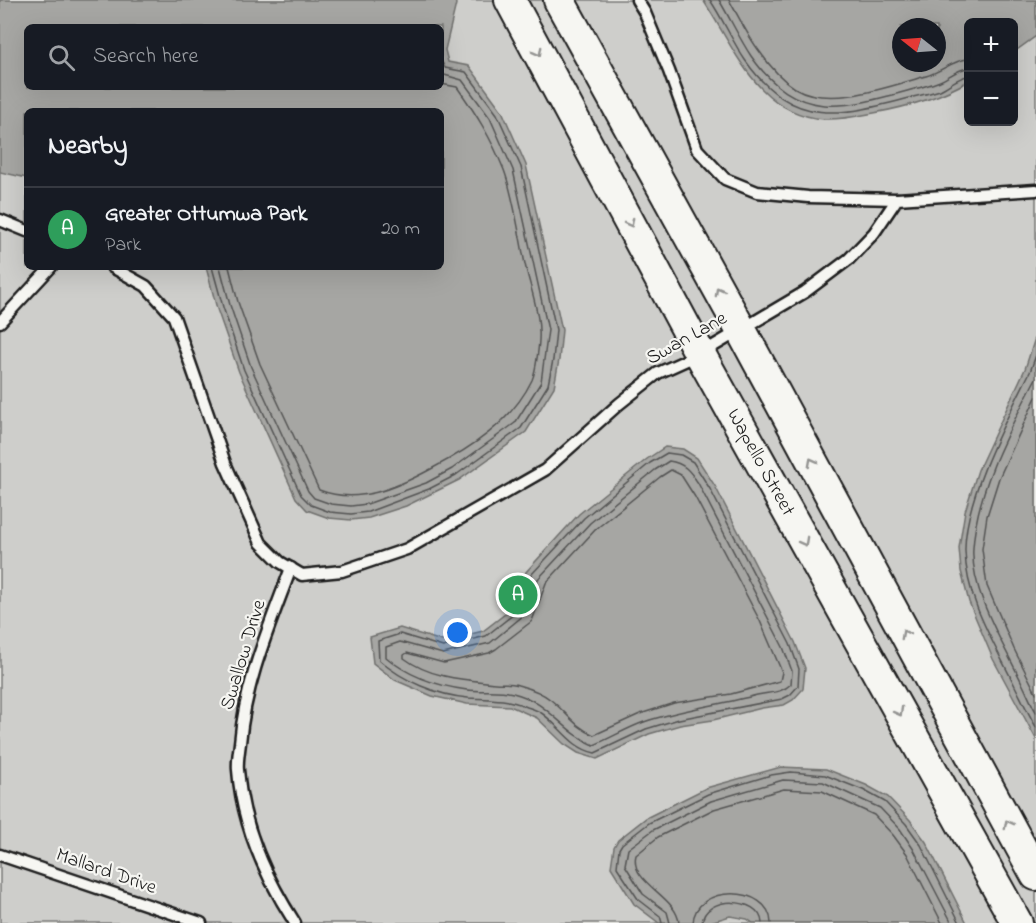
<!DOCTYPE html>
<meta charset="utf-8">
<style>
body{margin:0;font-family:"Indie Flower",sans-serif;background:#20242c;color:#f1f3f6}
.controls{position:absolute;right:18px;top:18px;display:grid;overflow:hidden;border-radius:9px;box-shadow:0 6px 24px #0002}
.controls button{width:54px;height:54px;display:grid;place-items:center;padding:0;border:0;border-bottom:2px solid #363941;background:#171b24;color:#f1f3f6;font:30px sans-serif}
.compass{position:absolute;left:892px;top:18px;width:54px;height:54px;border-radius:50%;background:#171b24;box-shadow:0 6px 24px #0002;rotate:287deg}
.you{position:absolute;left:458px;top:633px;width:21px;height:21px;margin:-15px;border:4px solid #fff;border-radius:50%;background:#1a73e8;box-shadow:0 0 0 9px #1a73e833}
.badge{display:grid;place-items:center;width:39px;height:39px;border-radius:50%;background:#8c9099;color:#fff;font-size:20px;font-weight:700}
.pin{position:absolute;translate:-50% -50%;border:3px solid #fff;box-shadow:0 2px 6px #0006}
.list{margin:0;padding:0;list-style:none}
h2{display:flex;justify-content:space-between;align-items:center;height:78px;margin:0;padding:0 24px;font-size:26px}
h2 small{font-size:20px;font-weight:400;color:#9ea1a6}
.list li{display:grid;grid-template-columns:39px 1fr auto;gap:18px;align-items:center;box-sizing:border-box;height:84px;padding:0 24px;border-top:2px solid #363941}
.list b{display:block;font-size:22px;white-space:nowrap}
.list p{margin:0;font-size:20px;white-space:nowrap;color:#9ea1a6}
.list em{font-size:20px;font-style:normal;color:#9ea1a6}
.icon{flex:none;width:33px;height:33px;fill:none;stroke:currentColor;stroke-width:2;stroke-linecap:round;stroke-linejoin:round}
.map{position:relative;flex:none;width:1036px;height:923px;overflow:hidden}
.search{position:absolute;background:#171b24;box-shadow:0 6px 24px #0002;left:24px;top:24px;width:420px;height:66px;display:flex;align-items:center;gap:15px;box-sizing:border-box;padding:0 21px;border-radius:9px;color:#9ea1a6;font-size:22px}
.panel{position:absolute;background:#171b24;box-shadow:0 6px 24px #0002;left:24px;top:108px;width:420px;height:162px;border-radius:9px}
.map>svg:first-child{display:block}
</style>
<div class="map">
<svg width="1036" height="923" viewBox="0 0 1036 923">
<rect width="100%" height="100%" fill="#edede9"/>
<filter id="ink" filterUnits="userSpaceOnUse"><feTurbulence type="fractalNoise" baseFrequency=".0167" numOctaves="2"/><feDisplacementMap in="SourceGraphic" scale="12" xChannelSelector="R" yChannelSelector="G"/><feConvolveMatrix kernelMatrix="1 2 1 2 8 2 1 2 1" color-interpolation-filters="sRGB"/></filter>
<g filter="url(#ink)">
<path fill="#cececb" stroke="#757574" stroke-width="1.5" fill-rule="evenodd" d="M0,0H1036V923H0ZM968,22H1014V122H968ZM27,27H441V87H27ZM901,27H937V63H901ZM27,111H441V267H27Z"/>
<g fill="#a6a6a3" stroke="#6f6f6d" stroke-width="1.5" fill-rule="evenodd">
<path d="M0,0H455L456,4L445,50L448,62L469,66L502,111L526,165L562,330L559,360L554,387L526,432L459,480L406,506L369,518L351,520L329,518L307,510L296,498L239,372L217,309L206,267H441V111H27V178L0,172ZM27,27H441V87H27Z"/>
<path d="M703,0H1036V36L1014,52V22H968V81C940,98 907,107 874,113C858,116 841,120 824,119C757,114 735,48 703,0ZM901,27H937V63H901Z"/>
<path d="M1036,335V739L993,659L969,602L961,571L959,548L965,511L978,470L1025,369Z"/>
<path d="M665,447L683,449L697,458L715,486L795,642L805,668L803,689L793,700L784,705L762,708L713,720L680,725L649,734L597,759L578,753L564,744L537,718L510,706L467,704L432,696L395,680L373,663L370,637L400,628L442,641L483,631L514,607L526,572L579,514L647,459Z"/>
<path d="M781,767L826,769L866,785L888,797L910,820L926,842L967,923H753L747,919L730,916L707,923H659L634,904L611,867L614,847L618,840L646,818L706,788Z"/>
</g>
<g fill="none" stroke-linecap="round" stroke-linejoin="round">
<g stroke="#535352" stroke-width="1.5">
<path d="M710,0C723,19 732,41 745,60C793,129 842,116 913,97C922,95 931,93 940,90C949,86 958,77 968,76"/>
<path d="M719,0C730,18 739,38 751,56C799,125 848,107 918,88C925,86 933,84 940,81C949,77 958,69 968,68"/>
<path d="M729,0C739,17 748,37 760,52C769,65 782,80 795,88C830,109 890,86 926,76C941,72 953,60 968,59"/>
<path d="M212,267L223,307L244,370L301,495L311,505L330,512L351,514L368,512L429,489L456,475L521,428L548,385L553,360L556,330L521,167L497,114L466,72L445,68L441,60"/>
<path d="M220,267L230,305L251,367L308,491L314,498L331,504L351,506L367,504L426,483L452,469L515,423L541,382L548,330L513,170L490,118L462,80L441,74"/>
<path d="M229,267L238,302L260,364L319,490C358,505 396,488 431,469C471,448 512,422 532,380C536,371 540,341 539,331C539,307 528,282 524,259C519,233 513,194 504,170C491,138 477,115 457,87L441,84"/>
<path d="M1036,355L1030,372C1007,418 964,498 965,551C966,600 994,643 1015,686C1022,700 1028,713 1036,727"/>
<path d="M1036,378C1009,430 977,488 973,548C970,591 1004,645 1022,683C1027,693 1031,703 1036,712"/>
<path d="M1036,397L999,478L987,516L982,549L987,586L1014,649L1036,693"/>
<path d="M667,453L681,455L693,462L710,489L790,644L799,669L798,686L790,695L782,699L679,719L646,729L595,753C570,748 559,724 540,712C536,710 531,708 527,707C507,698 489,699 468,698C436,695 403,681 379,660L378,641L400,634L443,647L486,636L519,610L531,575L584,518L650,463Z"/>
<path d="M669,461C684,463 690,471 698,483L783,647L792,671L791,684C781,694 769,692 757,695C720,705 681,709 644,722C627,728 611,738 594,745C562,732 550,702 513,693C498,689 482,692 467,690C438,686 408,676 386,657V647L400,642L443,654L490,643L524,615L538,579L590,523L655,470Z"/>
<path d="M671,470L681,475L695,497L760,621L782,672L780,681L731,694L674,703L640,714L594,735C576,728 566,712 551,700C543,693 529,688 518,685C510,682 503,684 495,683C465,680 430,678 404,658V655L407,653L444,663L489,653L496,649L532,621L546,583L596,529L660,477Z"/>
<path d="M662,923L660,916L638,899L617,867L619,849L622,844L649,823L708,794L771,775L791,772L825,775L863,790L885,802L906,824L921,845L960,923"/>
<path d="M670,923L667,912L643,894L625,865L628,849L653,830L711,801L783,780L823,782L880,808L900,829L914,850L952,923"/>
<path d="M679,923C677,896 629,883 636,855L658,837L714,809L784,789L822,791L874,815L893,835L907,854L942,923"/>
<path d="M693,923C694,884 770,884 771,923"/>
<path d="M702,923C704,895 760,896 762,923"/>
</g>
<defs>
<g id="service">
<path d="M637,0L645,13L669,71L697,149L725,179L757,192L808,197L897,199"/>
<path d="M0,220L27,231"/>
<path d="M112,267L146,286L174,317L225,463L261,543L280,562L302,575L342,571L407,549L545,470L619,404L658,373L700,354L805,292L849,259L874,233L897,199L1036,190"/>
<path d="M0,322L51,267"/>
<path d="M291,568C270,625 245,682 240,743C239,752 237,762 238,770C242,824 266,878 295,923"/>
<path d="M0,855L201,923"/>
</g>
<g id="secondary">
<path id="s1" d="M510,0L700,354L1017,923"/>
<path d="M559,0L741,330L1036,875"/>
</g>
</defs>
<use href="#service" stroke="#1c1c1c" stroke-width="15"/>
<use href="#secondary" stroke="#1c1c1c" stroke-width="34"/>
<use href="#service" stroke="#f6f6f2" stroke-width="10"/>
<use href="#secondary" stroke="#f6f6f2" stroke-width="30"/>
</g>
<defs><path id="oneway-chevron" d="M-2-3.5L2.5 0L-2 3.5" fill="none" stroke-width="1.6" stroke-linecap="round" stroke-linejoin="round" transform="scale(1.5)"/></defs>
<g stroke="#949492">
<use href="#oneway-chevron" transform="translate(538 52) rotate(62)"/>
<use href="#oneway-chevron" transform="translate(630 223) rotate(62)"/>
<use href="#oneway-chevron" transform="translate(719 291) rotate(-119)"/>
<use href="#oneway-chevron" transform="translate(812 462) rotate(-118)"/>
<use href="#oneway-chevron" transform="translate(804 542) rotate(61)"/>
<use href="#oneway-chevron" transform="translate(905 634) rotate(-118)"/>
<use href="#oneway-chevron" transform="translate(899 712) rotate(61)"/>
<use href="#oneway-chevron" transform="translate(1008 824) rotate(-118)"/>
</g>
</g>
<g text-anchor="middle" dominant-baseline="central" stroke-width="4.5" stroke-linejoin="round" paint-order="stroke">
<g font-size="20" fill="#1c1c1c" stroke="#f6f6f2">
<text transform="translate(687 339) rotate(-29)">Swan Lane</text>
<text stroke="none"><textPath href="#s1" startOffset="526">Wapello Street</textPath></text>
<text transform="translate(244 655) rotate(-73)">Swallow Drive</text>
<text transform="translate(106 872) rotate(19)">Mallard Drive</text>
</g>
</g>
</svg>
<div class="controls">
<button>+</button>
<button>−</button>
</div>
<svg class="compass" viewBox="-18 -18 36 36"><path d="M0-13l5 13h-10z" fill="#e53935"/><path d="M0 13l5-13h-10z" fill="#9ea1a6"/></svg>
<div class="you"></div>
<div class="pin badge" style="left:518px;top:595px;background:#2e9e5b">A</div>
<div class="search"><svg class="icon" aria-label="search" viewBox="0 0 24 24"><circle cx="10" cy="10" r="6"/><path d="M15 15l6 6"/></svg>Search here</div>
<section class="panel">
<h2>Nearby<small></small></h2>
<ul class="list">
<li><span class="badge" style="background:#2e9e5b">A</span><div><b>Greater Ottumwa Park</b><p>Park</p></div><em>20 m</em></li>
</ul>
</section>
</div>
